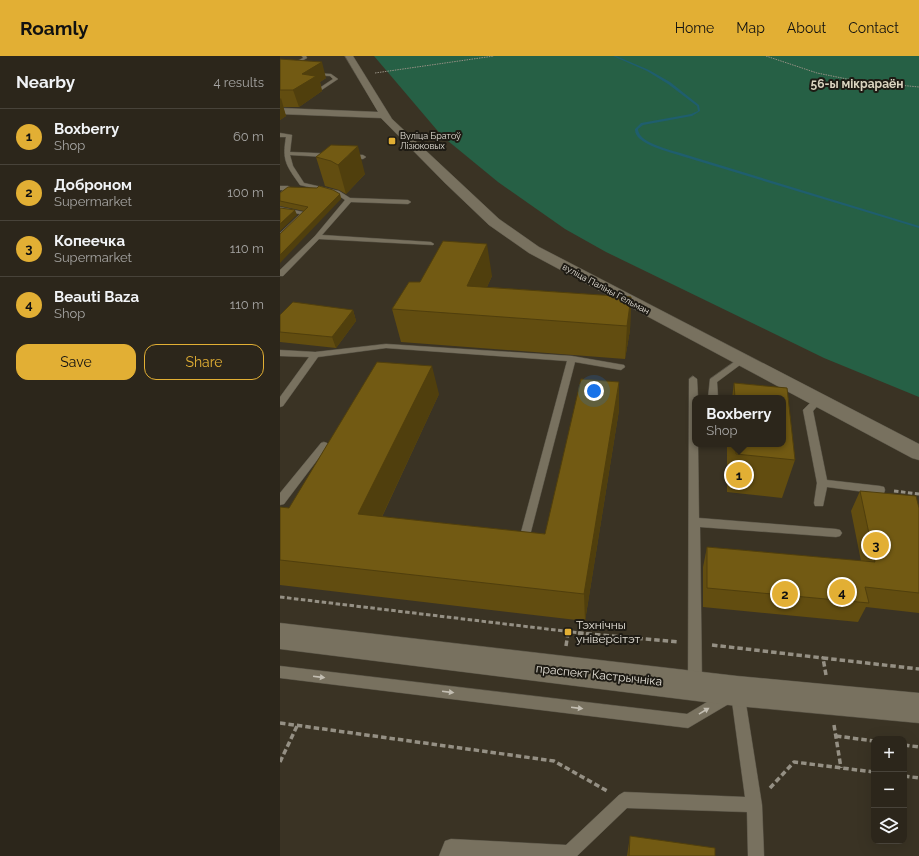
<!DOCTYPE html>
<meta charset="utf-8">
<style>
body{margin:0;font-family:Raleway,sans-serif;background:#342e24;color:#f1f3f6}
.controls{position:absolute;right:12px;bottom:12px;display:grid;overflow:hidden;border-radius:8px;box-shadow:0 4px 16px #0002}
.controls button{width:36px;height:36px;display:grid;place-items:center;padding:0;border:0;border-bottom:1px solid #48433a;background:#2c261b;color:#f1f3f6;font:20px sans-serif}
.you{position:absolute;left:314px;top:335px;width:14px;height:14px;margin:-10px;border:3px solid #fff;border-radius:50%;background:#1a73e8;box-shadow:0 0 0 6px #1a73e833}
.badge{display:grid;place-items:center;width:26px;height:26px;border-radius:50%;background:#e2af34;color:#111;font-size:13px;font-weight:700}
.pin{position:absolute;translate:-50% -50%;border:2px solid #fff;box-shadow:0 1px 4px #0006}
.popup{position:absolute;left:412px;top:339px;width:94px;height:52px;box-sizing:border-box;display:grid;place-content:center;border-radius:8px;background:#2c261b;filter:drop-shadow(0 1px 3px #0005);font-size:13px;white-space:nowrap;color:#a6a5a3}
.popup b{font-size:15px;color:#f1f3f6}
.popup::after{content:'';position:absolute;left:50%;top:100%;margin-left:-8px;border:8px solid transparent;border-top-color:#2c261b}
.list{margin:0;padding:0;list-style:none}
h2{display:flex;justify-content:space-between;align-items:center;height:52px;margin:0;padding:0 16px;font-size:17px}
h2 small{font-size:13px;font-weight:400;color:#a6a5a3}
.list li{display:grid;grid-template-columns:26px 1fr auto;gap:12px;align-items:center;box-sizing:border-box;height:56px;padding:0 16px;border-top:1px solid #48433a}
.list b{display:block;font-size:15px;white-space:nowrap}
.list p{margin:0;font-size:13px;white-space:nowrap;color:#a6a5a3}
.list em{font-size:13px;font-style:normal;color:#a6a5a3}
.actions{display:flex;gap:8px;padding:12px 16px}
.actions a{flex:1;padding:9px 0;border:1px solid #e2af34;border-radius:12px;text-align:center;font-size:14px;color:#e2af34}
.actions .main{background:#e2af34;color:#111}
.icon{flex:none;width:22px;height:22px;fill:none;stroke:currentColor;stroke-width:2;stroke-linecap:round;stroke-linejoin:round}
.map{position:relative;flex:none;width:639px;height:800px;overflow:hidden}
header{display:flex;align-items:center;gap:24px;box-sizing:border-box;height:56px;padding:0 20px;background:#e2af34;color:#111}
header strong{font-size:19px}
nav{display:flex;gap:22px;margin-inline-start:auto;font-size:14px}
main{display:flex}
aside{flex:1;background:#2c261b}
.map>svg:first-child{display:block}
</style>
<header>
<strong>Roamly</strong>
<nav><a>Home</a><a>Map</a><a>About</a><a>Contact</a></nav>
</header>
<main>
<aside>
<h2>Nearby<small>4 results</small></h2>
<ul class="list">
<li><span class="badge">1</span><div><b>Boxberry</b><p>Shop</p></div><em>60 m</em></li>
<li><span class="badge">2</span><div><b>Доброном</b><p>Supermarket</p></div><em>100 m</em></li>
<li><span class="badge">3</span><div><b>Копеечка</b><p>Supermarket</p></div><em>110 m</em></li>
<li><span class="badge">4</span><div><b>Beauti Baza</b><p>Shop</p></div><em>110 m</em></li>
</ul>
<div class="actions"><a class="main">Save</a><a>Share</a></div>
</aside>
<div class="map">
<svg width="639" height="800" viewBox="0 0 639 800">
<rect width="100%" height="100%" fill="#3a3324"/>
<path fill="#266045" d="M94,0H639V341L544,302L326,196L285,173L218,126L162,80Z"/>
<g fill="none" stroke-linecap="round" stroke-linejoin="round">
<path fill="#1f5e6e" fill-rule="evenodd" d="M333,0H336L369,14L390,26L419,49L420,55L412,60L363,69L358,73C358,86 387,93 397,96L639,170V172L395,98C384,94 354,87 355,73L361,67L411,58L418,55L417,50L388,28L367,15Z"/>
<defs>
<g id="lane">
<path d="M22,0H26L27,2L0,17V14L23,2Z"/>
<path d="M32,17L51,18L58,23L40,35L38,33L53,23L50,20L31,19Z"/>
<path d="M0,77L12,79L10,96L83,99L86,101L83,103L10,99L13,110L24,127L59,135L70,142L128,144L131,146L128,148L71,146L42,179L151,186L154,188L153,189L39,183L3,220H0V214L35,180L65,144L55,137L20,129C6,109 2,105 6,81H0Z"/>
<path d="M0,130H8L11,132L0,142V137L3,134H0Z"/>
<path d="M0,151L28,157L0,183V177L20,158L0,155Z"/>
<path d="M106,288L292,300L344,309L345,311L341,314L295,306L248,487L244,489L236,487L234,484L236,481L240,480L287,305L106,292L38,301L3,350L0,351V341L29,301L0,300V294L35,296Z"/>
<path d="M461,301L464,302V306L437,326L438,342H428L430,323Z"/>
<path d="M413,320L417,323L418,342H415V388H418L419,462L556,473L560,474L562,477L560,480L556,481L420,471L422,628L420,633L415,635L410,633L408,628L409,323Z"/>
<path d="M537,342L542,345L533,355L547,424L600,430L604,431L605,434L604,437L600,438L547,431L543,450H535L534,447L537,427L523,354L534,343Z"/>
<path d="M44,386L47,387L49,389L47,391L4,448L0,449V437L41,387Z"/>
<path d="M0,610L407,658L457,628L462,630L464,635L482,749L484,800H468L467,756L347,752L297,800H159L165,785L171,783L286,789L339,739L344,736L465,741L452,646L408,672L0,622Z"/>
</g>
<path id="street" d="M65,0H73L112,63L219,163L259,191L639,388V404L632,402L249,197L209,169L165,127L101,62L0,58V52L98,56Z"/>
<path id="secondary" d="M0,567L457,620L639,637V667L457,650L0,593Z"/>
</defs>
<use href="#lane" stroke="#575245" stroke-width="1"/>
<use href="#street" stroke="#575245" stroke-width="1"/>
<use href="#secondary" stroke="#575245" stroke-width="1"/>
<g stroke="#959084" stroke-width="1" stroke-dasharray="1.5 1" stroke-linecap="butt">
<path d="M486,0L537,17L577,25L639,31"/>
<path d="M95,17L214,0"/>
</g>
<g stroke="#959084" stroke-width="3" stroke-dasharray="4.5 2.5" stroke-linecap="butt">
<path d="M614,435L639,438"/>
<path d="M0,541L309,578"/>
<path d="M288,578V576"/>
</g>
<g stroke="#959084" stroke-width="3.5" stroke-dasharray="5.5 3" stroke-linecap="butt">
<path d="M298,577L399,586"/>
<path d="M432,589L543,602"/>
<path d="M286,590L288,577"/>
<path d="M546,619L543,602L639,613"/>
<path d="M0,667L274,705L329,736"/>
<path d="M554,669L561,712"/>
<path d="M556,680L594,685"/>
<path d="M624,689L639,691"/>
<path d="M0,706L17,670"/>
<path d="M624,720L639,722"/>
<path d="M490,732L514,706L594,716"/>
</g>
<use href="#lane" fill="#78715f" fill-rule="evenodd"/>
<use href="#street" fill="#78715f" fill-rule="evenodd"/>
<use href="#secondary" fill="#78715f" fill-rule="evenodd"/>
</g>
<g fill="#624d10">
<path d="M0,3L46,22L40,26L42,35L19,51H3L6,60L0,64Z"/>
<path d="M51,89L85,118L66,138L59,134L45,130L36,101Z"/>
<path d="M0,137L60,138L61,143L24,155L0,150Z"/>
<path d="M212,220L207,231L351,241L350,274L345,303L121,286L112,253L140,226Z"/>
<path d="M73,254L76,265L56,292L0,286V259Z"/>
<path d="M339,326V354L305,565L0,529V451L9,452L159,338L102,461L265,478Z"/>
<path d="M454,327L507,332L515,404L502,442L447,436V388H503V342H452Z"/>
<path d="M580,435L639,452V557L586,551L578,566L423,551V511L427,491L581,505L571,455Z"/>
<path d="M350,780L435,800H347Z"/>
</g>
<g fill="#503f0d">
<path d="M42,6L46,22L40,26L42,35L19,51L13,34L22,18Z"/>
<path d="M1,42L6,60L0,64V43Z"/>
<path d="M78,90L85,118L66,138L58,109Z"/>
<path d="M60,138L61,143L0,207V199Z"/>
<path d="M15,154L17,159L0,175V168Z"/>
<path d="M207,188L212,220L194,259L187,230Z"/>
<path d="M351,241L350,274L345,303L347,270Z"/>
<path d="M73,254L76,265L56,292L52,281Z"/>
<path d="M152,310L159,338L90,486L78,458Z"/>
<path d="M339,326V354L305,565L304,538Z"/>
</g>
<g fill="#725a13" stroke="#503f0d">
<path d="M0,3L42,6L22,18L35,20L38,19L13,34H0Z"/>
<path d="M51,89L78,90L58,109L51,105L36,101Z"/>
<path d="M39,130L53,134L60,138L0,199V178L28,151L0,145V137L8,131L37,132Z"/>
<path d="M0,152L15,154L0,168Z"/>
<path d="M163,185L207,188L187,230L351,241L347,270L112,253L129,226H140Z"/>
<path d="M13,246L73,254L52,281L0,276V259Z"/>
<path d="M97,306L152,310L78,458L265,478L301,323L339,326L304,538L0,504V451L9,452Z"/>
<path d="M454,327L507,332L515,404L456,398V388H503V342H455Z"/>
<path d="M580,435L636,440L639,452V537L585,531L589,547L427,532V491L595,506Z"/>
<path d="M350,780L435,792V800H349Z"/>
</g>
<defs><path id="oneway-solid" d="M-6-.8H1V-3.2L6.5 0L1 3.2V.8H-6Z"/></defs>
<g fill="#c3beb2">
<use href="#oneway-solid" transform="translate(39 621) rotate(7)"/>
<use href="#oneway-solid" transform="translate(168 636) rotate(7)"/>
<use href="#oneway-solid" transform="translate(297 652) rotate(7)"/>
<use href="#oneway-solid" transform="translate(424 655) rotate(-31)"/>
</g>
<g fill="#e2af34" stroke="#1e1b14" stroke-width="1.5">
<rect x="108" y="81" width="8" height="8" rx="2"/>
<rect x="284" y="572" width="8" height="8" rx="2"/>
</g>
<g text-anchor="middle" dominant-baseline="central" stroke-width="4" stroke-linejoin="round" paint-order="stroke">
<g font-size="9" fill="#e3dfd6" stroke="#1e1b14" text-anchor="start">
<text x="120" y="80">Вуліца Братоў<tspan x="120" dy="10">Лізюковых</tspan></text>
</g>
<g font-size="9" fill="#e3dfd6" stroke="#1e1b14">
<text transform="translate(326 233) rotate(28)">вуліца Паліны Гельман</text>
</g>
<g font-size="12" font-weight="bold" fill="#dbd4c0" stroke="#1e1b14">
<text x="577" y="28">56-ы мікрараён</text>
</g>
<g font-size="12" fill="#e3dfd6" stroke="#1e1b14" text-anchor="start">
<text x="296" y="569">Тэхнічны<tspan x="296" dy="14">універсітэт</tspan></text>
</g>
<g font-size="12" fill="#e3dfd6" stroke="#1e1b14">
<text transform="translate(319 619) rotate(6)">праспект Кастрычніка</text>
</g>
</g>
</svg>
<div class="controls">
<button>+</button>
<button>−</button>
<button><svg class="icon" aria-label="layers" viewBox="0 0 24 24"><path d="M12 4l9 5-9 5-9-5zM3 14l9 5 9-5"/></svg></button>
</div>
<div class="you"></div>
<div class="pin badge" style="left:459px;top:419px">1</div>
<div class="popup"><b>Boxberry</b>Shop</div>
<div class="pin badge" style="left:505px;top:538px">2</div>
<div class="pin badge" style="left:596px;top:489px">3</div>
<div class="pin badge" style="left:562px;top:536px">4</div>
</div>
</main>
